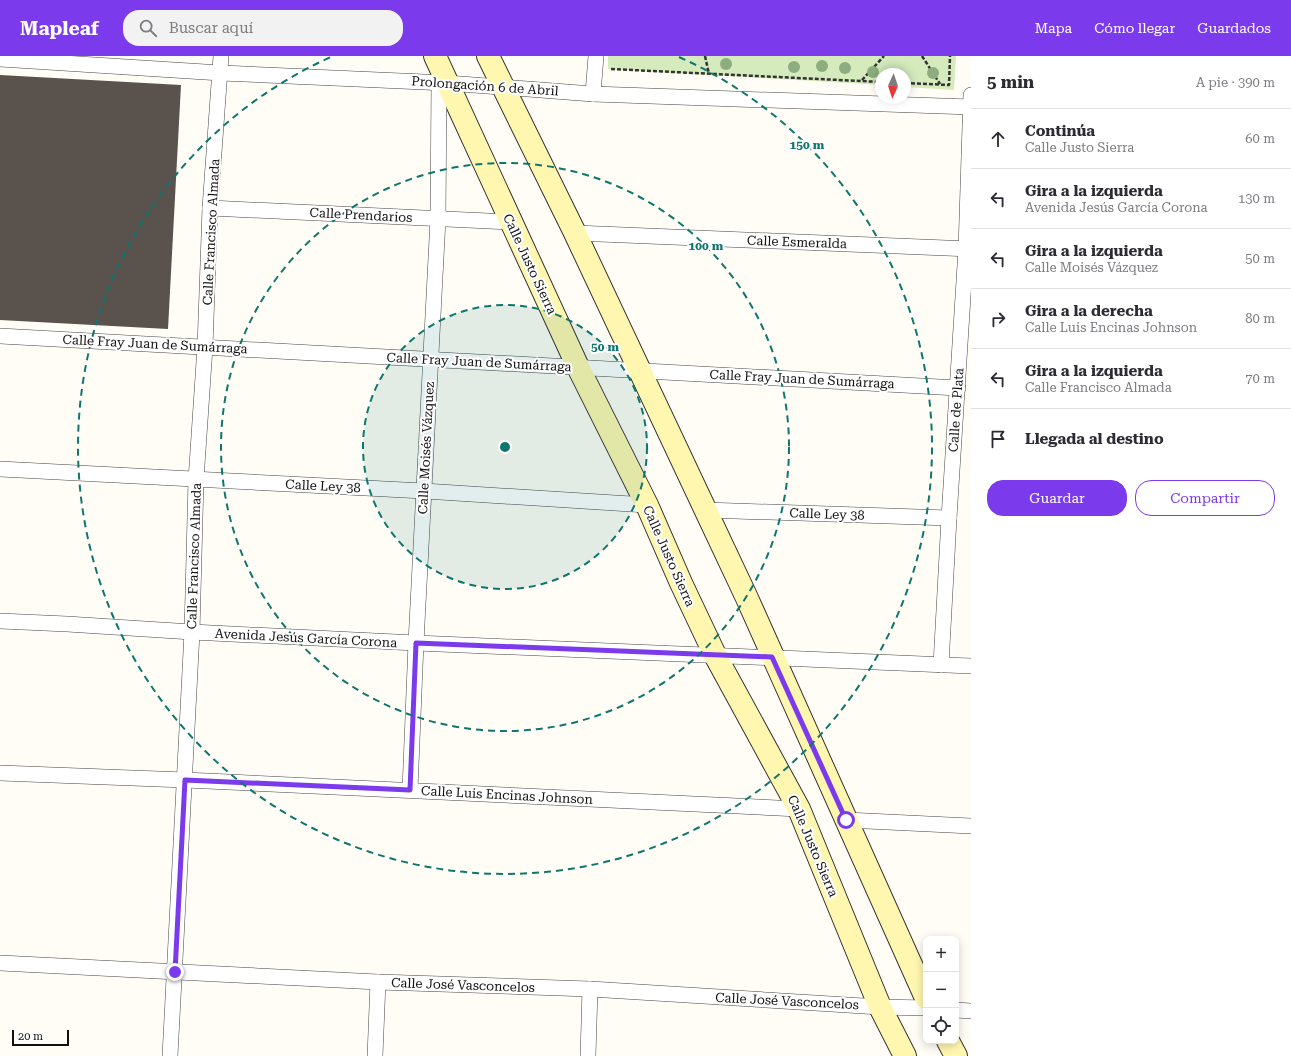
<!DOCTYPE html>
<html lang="es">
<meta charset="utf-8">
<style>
body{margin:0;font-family:"Roboto Serif",serif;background:#f2f2f3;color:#2b2b33}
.controls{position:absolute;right:12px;bottom:12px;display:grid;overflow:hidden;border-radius:8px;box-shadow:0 2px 10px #0003}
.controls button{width:36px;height:36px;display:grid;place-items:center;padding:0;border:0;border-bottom:1px solid #e1e1e2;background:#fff;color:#2b2b33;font:20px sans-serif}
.compass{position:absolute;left:875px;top:12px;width:36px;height:36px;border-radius:50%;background:#fff;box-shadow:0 2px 10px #0003;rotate:183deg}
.scale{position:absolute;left:12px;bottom:10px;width:57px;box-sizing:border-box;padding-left:4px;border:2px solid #111;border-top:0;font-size:11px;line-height:14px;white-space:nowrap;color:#111;-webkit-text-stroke:3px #fff;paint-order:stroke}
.stop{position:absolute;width:12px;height:12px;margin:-9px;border:3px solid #7c3aed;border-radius:50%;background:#fff}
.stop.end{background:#7c3aed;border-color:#fff;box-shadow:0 1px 4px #0008}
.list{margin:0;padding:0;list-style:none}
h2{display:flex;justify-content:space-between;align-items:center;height:52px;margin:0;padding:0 16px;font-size:17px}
h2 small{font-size:13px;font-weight:400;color:#7c7c81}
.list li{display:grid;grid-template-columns:26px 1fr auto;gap:12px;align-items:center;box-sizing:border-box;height:60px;padding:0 16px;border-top:1px solid #e1e1e2}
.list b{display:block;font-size:15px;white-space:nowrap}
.list p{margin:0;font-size:13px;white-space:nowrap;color:#7c7c81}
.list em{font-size:13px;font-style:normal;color:#7c7c81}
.actions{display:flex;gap:8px;padding:12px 16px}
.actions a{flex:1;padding:9px 0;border:1px solid #7c3aed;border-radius:16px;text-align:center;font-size:14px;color:#7c3aed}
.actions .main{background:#7c3aed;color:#fff}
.icon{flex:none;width:22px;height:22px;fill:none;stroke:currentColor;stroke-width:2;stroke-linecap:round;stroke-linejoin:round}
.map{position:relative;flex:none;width:971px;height:1000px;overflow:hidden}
header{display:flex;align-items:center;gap:24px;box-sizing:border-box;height:56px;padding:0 20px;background:#7c3aed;color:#fff}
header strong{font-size:19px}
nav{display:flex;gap:22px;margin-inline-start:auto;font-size:14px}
.search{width:280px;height:36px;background:#f2f2f3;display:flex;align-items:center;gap:10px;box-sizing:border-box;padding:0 14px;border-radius:16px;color:#7c7c81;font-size:15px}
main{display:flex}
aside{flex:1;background:#fff}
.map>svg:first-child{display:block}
</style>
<header>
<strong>Mapleaf</strong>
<div class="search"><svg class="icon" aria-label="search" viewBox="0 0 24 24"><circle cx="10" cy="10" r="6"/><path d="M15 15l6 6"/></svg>Buscar aquí</div>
<nav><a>Mapa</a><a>Cómo llegar</a><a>Guardados</a></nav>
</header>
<main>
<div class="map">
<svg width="971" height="1000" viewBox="0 0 971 1000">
<rect width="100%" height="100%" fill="#fffdf5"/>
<path fill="#d5ebbd" d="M608,0H956L954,34L905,31V18H881V29L608,13Z"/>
<path fill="#5a524d" d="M0,19L181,29L168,273L0,264Z"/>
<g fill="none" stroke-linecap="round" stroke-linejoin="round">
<defs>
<g id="street">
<path d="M0,3L221,17L447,27L593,38L971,51"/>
<path d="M593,38L596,0"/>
<path d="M210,152L511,166"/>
<path d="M575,177L971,193"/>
<path d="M0,280L958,332"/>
<path d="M0,413L424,435L647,449"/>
<path d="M705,454L949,462"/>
<path d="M0,565L67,568L192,576L416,587L971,610"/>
<path d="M941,609L949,462L966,193L971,39"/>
<path d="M0,717L185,724L799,753"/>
<path d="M410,734L416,587L438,163L439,26"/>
<path d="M846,764L971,770"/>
<path d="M0,907L378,926L590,933L880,951L926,952"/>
<path d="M956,954L971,955"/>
<path d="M170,1000L192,576L196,424L205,291L210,152L221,0"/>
<path d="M375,1000L378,926"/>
<path d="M588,1000L590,933"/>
</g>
<g id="secondary">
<path d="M435,0L578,311L647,449L681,527L715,599L799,753L880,951L905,1000"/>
<path d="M488,0L575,177L746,540L926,942"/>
<path d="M948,985L956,1000"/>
</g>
</defs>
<use href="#street" stroke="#444" stroke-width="16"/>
<use href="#secondary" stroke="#333" stroke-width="24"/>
<g stroke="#333" stroke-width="2.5" stroke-dasharray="4 2" stroke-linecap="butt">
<path d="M705,0L709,18"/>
<path d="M922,0L940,28"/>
<path d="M611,13L881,26"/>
<path d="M862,24L884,0"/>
<path d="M905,27L949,29L950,0"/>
</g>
<use href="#street" stroke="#fff" stroke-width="15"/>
<use href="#secondary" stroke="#fff6b0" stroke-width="22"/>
</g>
<g fill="#8dad7f">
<circle cx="726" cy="8" r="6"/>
<circle cx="822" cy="10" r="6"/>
<circle cx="794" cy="11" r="6"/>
<circle cx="845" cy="12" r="6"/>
<circle cx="873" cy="16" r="6"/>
<circle cx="933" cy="17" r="6"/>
</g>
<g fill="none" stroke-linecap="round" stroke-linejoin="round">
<path stroke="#7c3aed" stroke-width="5" d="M175,916L185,724L410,734L416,587L772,601L846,764"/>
</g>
<circle cx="505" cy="391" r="142" fill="#0f766e" fill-opacity=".12"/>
<g fill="none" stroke="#0f766e" stroke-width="2" stroke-dasharray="7 5">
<circle cx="505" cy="391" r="142"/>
<circle cx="505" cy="391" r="284"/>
<path d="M679 1A427 427 0 1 1 331 1"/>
</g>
<g text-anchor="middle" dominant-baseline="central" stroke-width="4" stroke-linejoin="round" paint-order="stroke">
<g font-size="13" fill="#111" stroke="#fff">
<text transform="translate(485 30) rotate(4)">Prolongación 6 de Abril</text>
<text transform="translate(361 159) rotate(3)">Calle Prendarios</text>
<text transform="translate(211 176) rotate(-87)">Calle Francisco Almada</text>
<text transform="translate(797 186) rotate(2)">Calle Esmeralda</text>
<text transform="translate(530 208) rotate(65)">Calle Justo Sierra</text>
<text transform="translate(155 288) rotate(3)">Calle Fray Juan de Sumárraga</text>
<text transform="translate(479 306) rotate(3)">Calle Fray Juan de Sumárraga</text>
<text transform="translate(802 323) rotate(3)">Calle Fray Juan de Sumárraga</text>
<text transform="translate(956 354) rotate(-86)">Calle de Plata</text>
<text transform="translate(426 392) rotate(-87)">Calle Moisés Vázquez</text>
<text transform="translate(323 430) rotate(3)">Calle Ley 38</text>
<text transform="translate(827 458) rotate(2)">Calle Ley 38</text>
<text transform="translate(194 500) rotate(-88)">Calle Francisco Almada</text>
<text transform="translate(669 500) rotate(66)">Calle Justo Sierra</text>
<text transform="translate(306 582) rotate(3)">Avenida Jesús García Corona</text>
<text transform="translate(507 739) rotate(3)">Calle Luis Encinas Johnson</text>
<text transform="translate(813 790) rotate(67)">Calle Justo Sierra</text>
<text transform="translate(463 929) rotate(2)">Calle José Vasconcelos</text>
<text transform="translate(787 945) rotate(3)">Calle José Vasconcelos</text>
</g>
</g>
<circle cx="505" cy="391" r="6" fill="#0f766e" stroke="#fff" stroke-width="2"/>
<g font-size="12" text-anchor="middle" font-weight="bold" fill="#0f766e" stroke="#fff" stroke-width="4" stroke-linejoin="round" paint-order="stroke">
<text x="807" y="93">150 m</text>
<text x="706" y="194">100 m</text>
<text x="605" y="295">50 m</text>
</g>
</svg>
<div class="controls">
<button>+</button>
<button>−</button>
<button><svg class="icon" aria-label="locate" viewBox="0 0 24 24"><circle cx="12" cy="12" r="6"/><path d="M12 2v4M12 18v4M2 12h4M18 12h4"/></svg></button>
</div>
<svg class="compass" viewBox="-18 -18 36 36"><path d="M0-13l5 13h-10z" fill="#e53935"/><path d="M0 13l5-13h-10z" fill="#7c7c81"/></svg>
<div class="scale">20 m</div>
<div class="stop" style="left:846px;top:764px"></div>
<div class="stop end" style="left:175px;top:916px"></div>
</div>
<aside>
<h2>5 min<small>A pie · 390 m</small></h2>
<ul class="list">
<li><svg class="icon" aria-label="ahead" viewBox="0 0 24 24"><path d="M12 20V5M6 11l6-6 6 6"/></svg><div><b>Continúa</b><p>Calle Justo Sierra</p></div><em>60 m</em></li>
<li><svg class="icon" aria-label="left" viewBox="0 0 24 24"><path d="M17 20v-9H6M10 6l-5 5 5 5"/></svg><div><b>Gira a la izquierda</b><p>Avenida Jesús García Corona</p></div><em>130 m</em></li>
<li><svg class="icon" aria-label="left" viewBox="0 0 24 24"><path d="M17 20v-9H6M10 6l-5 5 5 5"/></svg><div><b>Gira a la izquierda</b><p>Calle Moisés Vázquez</p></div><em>50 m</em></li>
<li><svg class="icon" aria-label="right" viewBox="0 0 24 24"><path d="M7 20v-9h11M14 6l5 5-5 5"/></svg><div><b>Gira a la derecha</b><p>Calle Luis Encinas Johnson</p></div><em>80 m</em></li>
<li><svg class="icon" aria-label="left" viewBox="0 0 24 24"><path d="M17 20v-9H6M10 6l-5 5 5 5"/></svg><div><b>Gira a la izquierda</b><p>Calle Francisco Almada</p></div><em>70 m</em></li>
<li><svg class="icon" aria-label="arrive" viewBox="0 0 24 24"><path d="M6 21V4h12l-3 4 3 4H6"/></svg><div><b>Llegada al destino</b></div></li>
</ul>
<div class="actions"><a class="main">Guardar</a><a>Compartir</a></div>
</aside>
</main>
